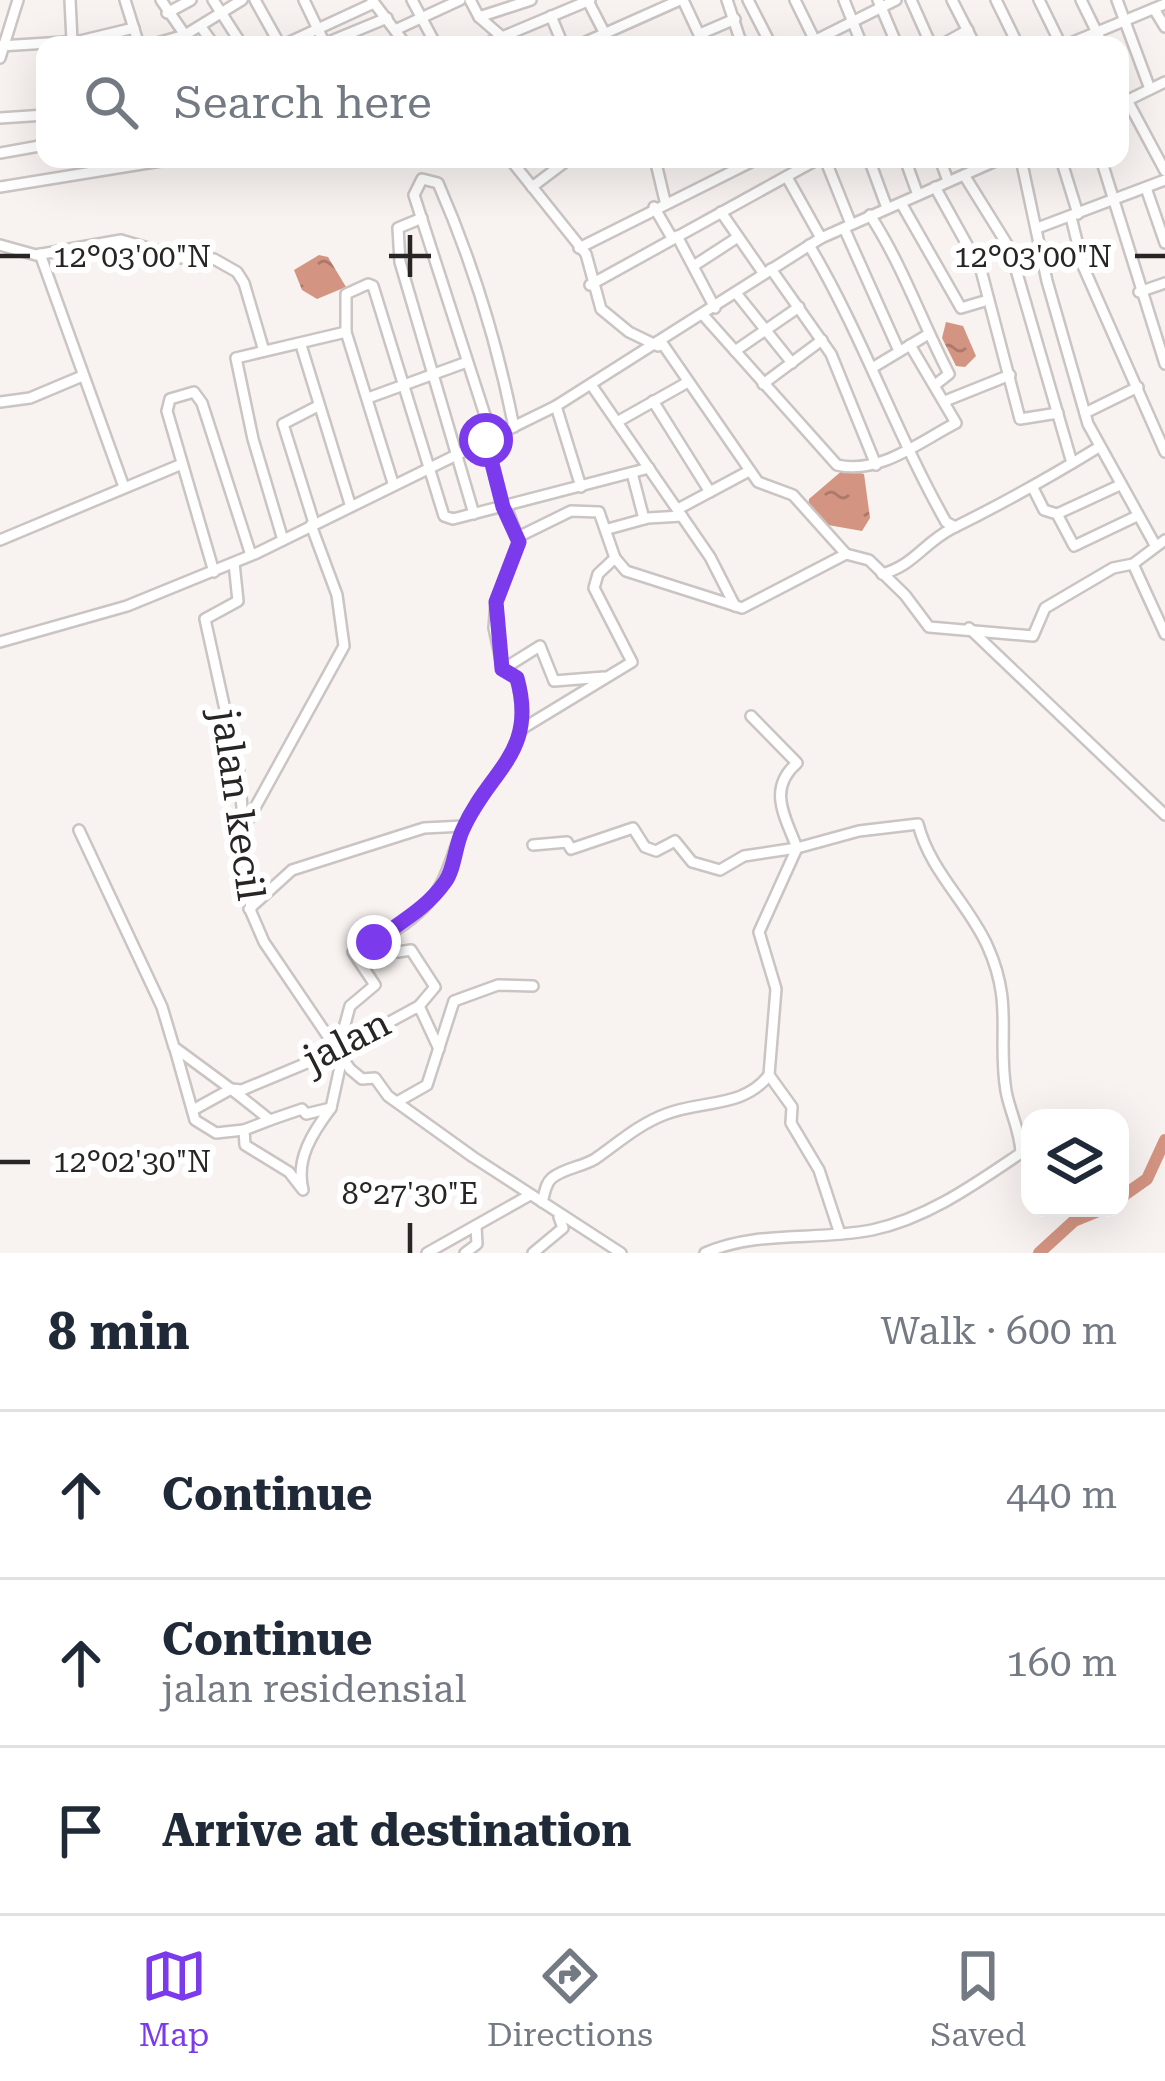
<!DOCTYPE html>
<meta charset="utf-8">
<style>
body{margin:0;font-family:"Roboto Serif",serif;background:#f6f6f7;color:#1f2937}
.controls{position:absolute;right:36px;bottom:36px;display:grid;overflow:hidden;border-radius:24px;box-shadow:0 12px 48px #0002}
.controls button{width:108px;height:108px;display:grid;place-items:center;padding:0;border:0;border-bottom:3px solid #e0e1e3;background:#fff;color:#1f2937;font:60px sans-serif}
.stop{position:absolute;width:36px;height:36px;margin:-27px;border:9px solid #7c3aed;border-radius:50%;background:#fff}
.stop.end{background:#7c3aed;border-color:#fff;box-shadow:0 3px 12px #0008}
.list{margin:0;padding:0;list-style:none}
h2{display:flex;justify-content:space-between;align-items:center;height:156px;margin:0;padding:0 48px;font-size:51px}
h2 small{font-size:39px;font-weight:400;color:#747a83}
.list li{display:grid;grid-template-columns:78px 1fr auto;gap:36px;align-items:center;box-sizing:border-box;height:168px;padding:0 48px;border-top:3px solid #e0e1e3}
.list b{display:block;font-size:45px;white-space:nowrap}
.list p{margin:0;font-size:39px;white-space:nowrap;color:#747a83}
.list em{font-size:39px;font-style:normal;color:#747a83}
.icon{flex:none;width:66px;height:66px;fill:none;stroke:currentColor;stroke-width:2;stroke-linecap:round;stroke-linejoin:round}
.map{position:relative;flex:none;width:1165px;height:1253px;overflow:hidden}
.search{position:absolute;background:#fff;box-shadow:0 12px 48px #0002;left:36px;right:36px;top:36px;height:132px;display:flex;align-items:center;gap:30px;box-sizing:border-box;padding:0 42px;border-radius:24px;color:#747a83;font-size:45px}
.sheet{height:660px;background:#fff}
nav{display:flex;justify-content:space-around;align-items:center;box-sizing:border-box;height:168px;border-top:3px solid #e0e1e3;background:#fff;font-size:33px;color:#747a83}
nav a{display:grid;justify-items:center;gap:6px}
nav .on{color:#7c3aed}
.map>svg:first-child{display:block}
</style>
<div class="map">
<svg width="1165" height="1253" viewBox="0 0 1165 1253">
<defs>
<pattern id="water-ripples" width="26" height="14" patternUnits="userSpaceOnUse" patternTransform="scale(3)"><rect width="26" height="14" fill="#d49482"/><path d="M2 4q2-2 4 0t4 0M15 11q2-2 4 0t4 0" fill="none" stroke="#ac796a"/></pattern>
</defs>
<rect width="100%" height="100%" fill="#f8f3f1"/>
<g fill="url(#water-ripples)">
<path d="M319,255L328,257L346,287L317,299L302,290L294,270Z"/>
<path d="M946,322L963,326L976,356L965,367L956,366L942,338Z"/>
<path d="M844,469L864,474L870,518L862,531L828,525L808,507L809,499Z"/>
</g>
<g fill="none" stroke-linecap="round" stroke-linejoin="round">
<g stroke="#d49482" stroke-width="12">
<path d="M1120,1198L1147,1179L1165,1140"/>
<path d="M1039,1253L1074,1221L1106,1208"/>
</g>
<defs>
<g id="minor">
<path d="M70,0L72,41"/>
<path d="M125,0L139,45"/>
<path d="M161,0L185,35"/>
<path d="M213,0L242,45"/>
<path d="M255,0L280,45"/>
<path d="M304,0L325,44"/>
<path d="M372,0L406,45"/>
<path d="M412,0L436,45"/>
<path d="M470,0L479,17L501,36"/>
<path d="M683,0L704,45"/>
<path d="M727,0L742,45"/>
<path d="M748,0L771,45"/>
<path d="M795,0L817,45"/>
<path d="M844,0L862,45"/>
<path d="M878,0L897,45"/>
<path d="M911,0L931,45"/>
<path d="M952,0L975,45"/>
<path d="M996,0L1018,45"/>
<path d="M1039,0L1061,45"/>
<path d="M1081,0L1103,45"/>
<path d="M1117,0L1150,89"/>
<path d="M588,1L605,34"/>
<path d="M1154,9L1165,27"/>
<path d="M167,13L191,0"/>
<path d="M551,16L563,45"/>
<path d="M479,17L531,0"/>
<path d="M201,27L214,45"/>
<path d="M395,30L460,0"/>
<path d="M700,34L735,19"/>
<path d="M324,44L387,18"/>
<path d="M150,45L185,35L242,0"/>
<path d="M283,45L374,3"/>
<path d="M483,45L590,0"/>
<path d="M579,45L680,0"/>
<path d="M806,45L896,0"/>
<path d="M941,45L968,30"/>
<path d="M1066,45L1165,4"/>
<path d="M0,46L80,41L134,28"/>
<path d="M0,58L18,0"/>
<path d="M1127,100L1165,171"/>
<path d="M1120,104L1165,82"/>
<path d="M0,118L45,115"/>
<path d="M0,153L45,145"/>
<path d="M510,159L586,254L601,309L629,332L658,346"/>
<path d="M655,159L665,201"/>
<path d="M825,159L851,224"/>
<path d="M869,159L887,208"/>
<path d="M905,159L918,195"/>
<path d="M940,159L948,181"/>
<path d="M1021,159L1047,281L1088,424L1154,543"/>
<path d="M1061,159L1078,214"/>
<path d="M1101,159L1165,364"/>
<path d="M964,175L1010,249L1072,463"/>
<path d="M788,179L821,238"/>
<path d="M0,187L173,159"/>
<path d="M532,187L569,159"/>
<path d="M935,187L981,270L1020,419L1058,413"/>
<path d="M1146,188L1165,243"/>
<path d="M901,203L961,308L988,300"/>
<path d="M654,207L672,238"/>
<path d="M721,212L764,274"/>
<path d="M870,215C903,266 921,320 949,374L935,385"/>
<path d="M1071,217L1083,266L1165,452"/>
<path d="M422,218L398,228L400,262L474,514"/>
<path d="M1040,227L1165,180"/>
<path d="M844,228L899,351"/>
<path d="M677,236L715,308"/>
<path d="M0,245L36,255L121,240L182,258L214,259L237,272L244,283L264,351"/>
<path d="M809,245C862,334 895,432 946,522L955,527"/>
<path d="M579,248L757,159"/>
<path d="M40,254L124,487"/>
<path d="M695,265L738,237"/>
<path d="M771,269L831,354L876,465"/>
<path d="M590,285L818,159"/>
<path d="M1139,292L1165,283"/>
<path d="M736,293L792,363"/>
<path d="M704,316L837,465C879,475 919,442 956,423L910,345"/>
<path d="M662,343L758,482L793,495L846,554L869,560L905,595L929,627L1033,636L1045,608L1113,568L1133,564L1165,540"/>
<path d="M301,345L350,504"/>
<path d="M735,351L799,307"/>
<path d="M872,368L927,335"/>
<path d="M763,384L822,340"/>
<path d="M592,386L710,557L735,606"/>
<path d="M368,398L467,362"/>
<path d="M653,401L710,492"/>
<path d="M945,401L1010,375"/>
<path d="M0,402L30,398L80,377"/>
<path d="M556,406L581,487"/>
<path d="M1085,413L1138,387"/>
<path d="M617,422L688,382"/>
<path d="M492,437L414,195L422,179L438,183C473,263 497,342 514,427"/>
<path d="M486,440L503,507"/>
<path d="M632,473L644,519"/>
<path d="M393,483L346,332V294L368,284L373,286L444,516L453,519L649,468"/>
<path d="M1033,488L1044,510L1057,514L1074,546L1137,516"/>
<path d="M678,509L749,471"/>
<path d="M1057,514L1120,485"/>
<path d="M314,523L283,424L318,406"/>
<path d="M608,529L648,518L682,516"/>
<path d="M518,537L571,511L599,512L615,558L626,571L742,608L846,554"/>
<path d="M0,540L182,464"/>
<path d="M283,540L253,439L236,358L346,332"/>
<path d="M234,563L238,601L205,619L239,773L251,912L264,942L350,1069L362,1079L375,1078L388,1096L473,1157L621,1253"/>
<path d="M1133,564L1165,634"/>
<path d="M214,572L167,411L170,399L194,392L202,403L251,555"/>
<path d="M882,574C913,566 924,543 951,529C1002,504 1050,477 1099,447"/>
<path d="M969,628L1165,815"/>
<path d="M0,642L127,606L257,553L556,406L821,238L1000,159"/>
<path d="M503,669L540,646L554,681L604,677"/>
<path d="M520,730L632,662L594,588L598,574L615,558"/>
<path d="M246,824L344,646L337,595L311,525"/>
<path d="M79,830L162,1007L174,1047L231,1089"/>
<path d="M533,845L567,842L571,849L633,828L645,847L656,851L675,841L692,862L720,870L744,856L797,848"/>
<path d="M797,848L759,932L776,989L769,1075L792,1107L791,1123L819,1170L840,1234"/>
<path d="M249,909L292,870L424,828L464,826"/>
<path d="M373,942L398,952L411,950L435,987L419,1006"/>
<path d="M175,1049L195,1120L216,1133L244,1130"/>
<path d="M338,1050L350,1006L375,985L353,952C374,942 400,930 417,914C449,885 447,863 464,827C491,769 538,752 516,678L503,669L494,628L496,602L519,542L506,506"/>
<path d="M342,1058L331,1108L306,1114L302,1109L270,1120L231,1089L242,1090L338,1050L419,1006L439,1049"/>
<path d="M397,1102L427,1085L454,1001L498,985L533,986"/>
<path d="M193,1110L231,1089"/>
<path d="M270,1120L244,1130L245,1145L289,1172L303,1190C295,1159 313,1132 331,1108"/>
<path d="M542,1202C545,1193 545,1184 552,1178C564,1168 582,1167 595,1159C618,1143 639,1124 666,1114C702,1100 744,1108 769,1075"/>
<path d="M427,1253L530,1195"/>
<path d="M465,1253L477,1244L476,1227"/>
<path d="M533,1253L563,1228L559,1217"/>
<path d="M705,1253C757,1230 816,1241 872,1230C928,1218 975,1184 1021,1153C1020,1129 1010,1113 1006,1091C997,1037 1014,1004 987,945C967,902 930,871 918,824L859,831L797,848C785,816 767,789 797,763L751,716"/>
</g>
</defs>
<use href="#minor" stroke="#cac4c3" stroke-width="14"/>
<use href="#minor" stroke="#fff" stroke-width="9"/>
</g>
<g fill="none" stroke-linecap="round" stroke-linejoin="round">
<path stroke="#7c3aed" stroke-width="15" d="M374,942C400,922 425,910 445,882C455,868 455,845 463,829C489,770 538,753 517,678L502,669L496,602L519,542L503,507L486,440"/>
</g>
<path fill="none" stroke="#282625" stroke-width="4.5" d="M410,235V277M0,256H30M389,256H431M1135,256H1165M0,1162H30M410,1223V1253"/>
<g text-anchor="middle" dominant-baseline="central" stroke-width="12" stroke-linejoin="round" paint-order="stroke">
<g font-size="39" fill="#282625" stroke="#fff">
<text transform="translate(238 805) rotate(82)">jalan kecil</text>
<text transform="translate(347 1041) rotate(-27)">jalan</text>
</g>
</g>
<g font-size="30" text-anchor="middle" fill="#282625" stroke="#fff" stroke-width="12" stroke-linejoin="round" paint-order="stroke">
<text x="132" y="267">12°03'00"N</text>
<text x="1033" y="267">12°03'00"N</text>
<text x="132" y="1172">12°02'30"N</text>
<text x="410" y="1204">8°27'30"E</text>
</g>
</svg>
<div class="controls">
<button><svg class="icon" aria-label="layers" viewBox="0 0 24 24"><path d="M12 4l9 5-9 5-9-5zM3 14l9 5 9-5"/></svg></button>
</div>
<div class="stop" style="left:486px;top:440px"></div>
<div class="stop end" style="left:374px;top:942px"></div>
<div class="search"><svg class="icon" aria-label="search" viewBox="0 0 24 24"><circle cx="10" cy="10" r="6"/><path d="M15 15l6 6"/></svg>Search here</div>
</div>
<section class="sheet">
<h2>8 min<small>Walk · 600 m</small></h2>
<ul class="list">
<li><svg class="icon" aria-label="ahead" viewBox="0 0 24 24"><path d="M12 20V5M6 11l6-6 6 6"/></svg><div><b>Continue</b></div><em>440 m</em></li>
<li><svg class="icon" aria-label="ahead" viewBox="0 0 24 24"><path d="M12 20V5M6 11l6-6 6 6"/></svg><div><b>Continue</b><p>jalan residensial</p></div><em>160 m</em></li>
<li><svg class="icon" aria-label="arrive" viewBox="0 0 24 24"><path d="M6 21V4h12l-3 4 3 4H6"/></svg><div><b>Arrive at destination</b></div></li>
</ul>
</section>
<nav>
<a class="on"><svg class="icon" aria-label="map" viewBox="0 0 24 24"><path d="M3 6l6-2 6 2 6-2v14l-6 2-6-2-6 2zM9 4v14M15 6v14"/></svg>Map</a>
<a><svg class="icon" aria-label="directions" viewBox="0 0 24 24"><path d="M12 3l9 9-9 9-9-9zM9 14v-3h6M13 9l2 2-2 2"/></svg>Directions</a>
<a><svg class="icon" aria-label="saved" viewBox="0 0 24 24"><path d="M7 4h10v16l-5-4-5 4z"/></svg>Saved</a>
</nav>
